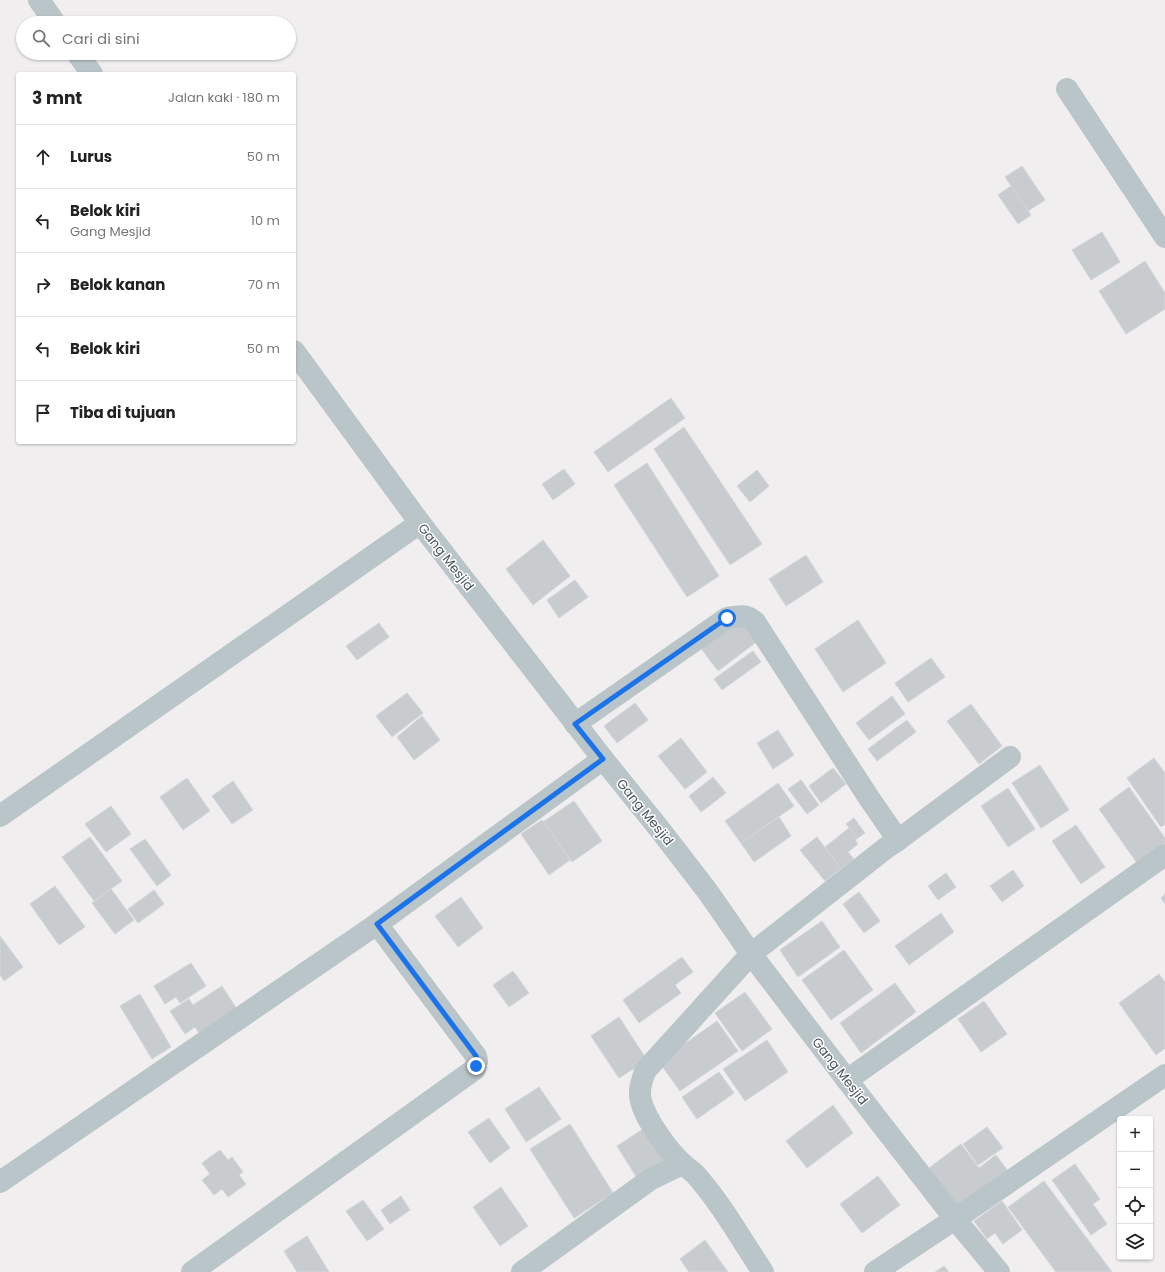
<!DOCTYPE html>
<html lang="id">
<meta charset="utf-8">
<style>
body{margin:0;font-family:Poppins,sans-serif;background:#f6f6f6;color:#222}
.controls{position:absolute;right:12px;bottom:12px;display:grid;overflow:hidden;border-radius:4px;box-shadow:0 1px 3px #0004}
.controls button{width:36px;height:36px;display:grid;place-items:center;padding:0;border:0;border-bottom:1px solid #e0e0e0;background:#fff;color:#222;font:20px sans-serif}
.stop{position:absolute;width:12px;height:12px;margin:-9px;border:3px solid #1a73e8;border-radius:50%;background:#fff}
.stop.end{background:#1a73e8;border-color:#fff;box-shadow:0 1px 4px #0008}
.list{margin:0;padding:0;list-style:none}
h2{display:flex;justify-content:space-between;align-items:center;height:52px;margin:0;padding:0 16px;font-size:17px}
h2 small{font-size:13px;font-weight:400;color:#767676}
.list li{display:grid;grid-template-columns:26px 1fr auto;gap:12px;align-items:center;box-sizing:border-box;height:64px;padding:0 16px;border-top:1px solid #e0e0e0}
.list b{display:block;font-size:15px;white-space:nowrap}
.list p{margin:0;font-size:13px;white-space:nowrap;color:#767676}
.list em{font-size:13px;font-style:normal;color:#767676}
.icon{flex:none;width:22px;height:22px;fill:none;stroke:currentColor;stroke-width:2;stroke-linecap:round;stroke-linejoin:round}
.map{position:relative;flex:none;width:1165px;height:1272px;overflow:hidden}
.search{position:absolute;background:#fff;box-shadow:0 1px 3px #0004;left:16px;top:16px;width:280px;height:44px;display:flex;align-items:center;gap:10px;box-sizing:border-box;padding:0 14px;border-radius:22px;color:#767676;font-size:15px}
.panel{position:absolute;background:#fff;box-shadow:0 1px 3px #0004;left:16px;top:72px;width:280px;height:372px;border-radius:4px}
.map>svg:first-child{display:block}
</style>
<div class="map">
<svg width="1165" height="1272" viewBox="0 0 1165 1272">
<rect width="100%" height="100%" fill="#f0eeee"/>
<g fill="#c8cccf" stroke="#d2d5d9">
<path d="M1022,166L1045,200L1028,211L1005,177Z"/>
<path d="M1011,186L1031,215L1018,224L998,195Z"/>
<path d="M1102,232L1120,262L1091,280L1072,250Z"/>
<path d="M1145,261L1165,293V309L1126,334L1099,291Z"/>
<path d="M671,398L685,418L608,472L594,452Z"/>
<path d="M684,427L762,544L730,565L654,449Z"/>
<path d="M647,463L719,576L687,597L614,485Z"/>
<path d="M564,469L575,484L553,500L542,484Z"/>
<path d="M757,470L769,486L750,502L737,486Z"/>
<path d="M543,540L570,576L533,605L506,569Z"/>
<path d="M806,555L823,582L786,606L769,579Z"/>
<path d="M575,580L588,597L559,618L547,600Z"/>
<path d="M742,617L759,640L718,671L700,647Z"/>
<path d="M858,620L886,663L843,692L815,649Z"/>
<path d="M379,623L389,637L357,660L346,646Z"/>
<path d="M753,651L761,662L722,690L714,679Z"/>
<path d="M931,658L945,677L908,702L895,683Z"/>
<path d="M407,693L423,713L392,737L376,716Z"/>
<path d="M892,696L905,714L869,740L856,723Z"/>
<path d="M635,703L648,720L617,743L604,726Z"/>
<path d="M971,704L1002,746L979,764L947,721Z"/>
<path d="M422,716L440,740L414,760L397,737Z"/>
<path d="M907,720L916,732L877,761L868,749Z"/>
<path d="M778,730L794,755L773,769L757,743Z"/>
<path d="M681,738L707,772L685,789L658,756Z"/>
<path d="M1154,758L1165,773V824L1161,827L1127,778Z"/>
<path d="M1040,765L1069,810L1041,828L1012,783Z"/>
<path d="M833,768L846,784L821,803L809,786Z"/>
<path d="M713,777L726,793L701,812L689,796Z"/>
<path d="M187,778L210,811L183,830L160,797Z"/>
<path d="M801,780L819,805L807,814L788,789Z"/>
<path d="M233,781L253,810L232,824L212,796Z"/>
<path d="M778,783L794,806L741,843L725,821Z"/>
<path d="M1129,787L1165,838V843L1137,863L1099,809Z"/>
<path d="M1008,788L1035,829L1008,847L981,806Z"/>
<path d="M574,801L602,841L572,862L543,822Z"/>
<path d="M111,806L131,834L106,852L85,824Z"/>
<path d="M779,817L791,836L754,862L741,843Z"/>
<path d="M854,818L865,833L858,838L846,824Z"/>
<path d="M542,820L570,860L549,875L521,834Z"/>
<path d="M1076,825L1105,867L1081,884L1052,841Z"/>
<path d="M849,828L858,838L855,840L858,844L848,852L854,859L841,869L825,847Z"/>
<path d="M90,837L122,881L94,901L62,857Z"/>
<path d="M817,837L841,869L825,881L800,850Z"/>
<path d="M145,839L171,875L157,886L130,849Z"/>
<path d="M1013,870L1024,886L1002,902L990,886Z"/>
<path d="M946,873L956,887L938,900L928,886Z"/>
<path d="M55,886L85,927L59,945L30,904Z"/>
<path d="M111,889L134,920L115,934L92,903Z"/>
<path d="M154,890L164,904L138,923L128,909Z"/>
<path d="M859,892L880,921L864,933L843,904Z"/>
<path d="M1165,894V904L1161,898Z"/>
<path d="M461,897L483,928L458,947L435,916Z"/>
<path d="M941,913L954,932L909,965L895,946Z"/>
<path d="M822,921L840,947L798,977L780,950Z"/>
<path d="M0,936L23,967L4,981L0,975Z"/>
<path d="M844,950L873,990L831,1020L802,980Z"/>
<path d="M682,957L693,972L675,985L681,993L639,1023L623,1000Z"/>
<path d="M191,963L206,986L180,1003L176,997L165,1004L154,986Z"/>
<path d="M513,971L529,993L509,1007L493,985Z"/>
<path d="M1159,974L1165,982V1048L1156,1055L1119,1003Z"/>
<path d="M895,983L916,1012L861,1053L840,1023Z"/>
<path d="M222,986L238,1011L200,1035L195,1027L185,1034L170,1011L189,999L193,1005Z"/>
<path d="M745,992L772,1029L742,1051L715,1013Z"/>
<path d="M140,994L171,1047L152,1059L120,1006Z"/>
<path d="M984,1001L1007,1034L981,1052L958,1019Z"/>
<path d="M619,1017L647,1060L619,1078L591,1036Z"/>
<path d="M717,1021L738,1051L680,1091L659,1062Z"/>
<path d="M767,1040L788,1072L745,1101L723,1069Z"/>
<path d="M719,1072L734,1093L697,1119L682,1097Z"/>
<path d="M539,1087L561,1119L526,1142L505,1109Z"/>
<path d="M833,1105L853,1133L807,1168L786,1141Z"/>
<path d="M489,1118L510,1148L490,1163L468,1132Z"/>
<path d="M570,1124L613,1193L574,1218L530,1149Z"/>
<path d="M646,1127L667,1160L637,1178L617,1146Z"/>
<path d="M987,1127L1003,1148L978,1165L963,1144Z"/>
<path d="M961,1144L979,1168L996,1155L1008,1171L958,1208L929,1168Z"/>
<path d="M220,1150L228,1160L232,1157L243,1172L239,1175L246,1184L228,1197L222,1189L214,1195L202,1180L210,1174L202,1163Z"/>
<path d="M1075,1164L1100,1199L1093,1204L1107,1224L1091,1235L1052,1180Z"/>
<path d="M878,1176L900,1205L862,1233L840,1204Z"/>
<path d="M1044,1181L1112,1272H1056L1008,1207Z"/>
<path d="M501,1187L528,1226L500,1246L473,1207Z"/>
<path d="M401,1196L410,1210L390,1224L381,1210Z"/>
<path d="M363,1200L384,1229L367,1241L346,1211Z"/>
<path d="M1002,1201L1022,1230L1003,1244L995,1233L987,1239L974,1221Z"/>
<path d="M307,1236L329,1272H297L284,1251Z"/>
<path d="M705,1240L728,1272H689L680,1259Z"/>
<path d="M944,1266L949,1272H935Z"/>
</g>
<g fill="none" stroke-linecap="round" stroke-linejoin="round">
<g stroke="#bac5c9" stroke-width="22">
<path d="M39,0L55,23"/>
<path d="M77,53L92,74"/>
<path d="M1067,89L1165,237"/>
<path d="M294,351L420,523L603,759L661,831L708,892L751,954L847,1080L955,1219L999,1272"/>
<path d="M575,724L727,618C738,616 746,614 755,622L869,798L898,840L886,848L751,954L645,1071C642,1081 638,1090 641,1101C645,1119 669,1152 683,1164C687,1168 691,1170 695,1174C721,1203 741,1239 763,1272"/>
<path d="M0,816L420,523"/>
<path d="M898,840L1010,757"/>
<path d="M847,1080L1165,855"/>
<path d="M0,1182L377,924L603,759"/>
<path d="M192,1272L475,1069L477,1061L476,1056L377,924"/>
<path d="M522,1272L651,1179L682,1164"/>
<path d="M875,1272L955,1219L1165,1075"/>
</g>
</g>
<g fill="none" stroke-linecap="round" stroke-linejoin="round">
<path stroke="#1a73e8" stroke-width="5" d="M476,1066L477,1061L476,1056L377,924L603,759L575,724L727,618"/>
</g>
<g text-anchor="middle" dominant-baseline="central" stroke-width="3" stroke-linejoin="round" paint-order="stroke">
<g font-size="13" fill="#485559" stroke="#fff">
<text transform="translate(446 557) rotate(52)">Gang Mesjid</text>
<text transform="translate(645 812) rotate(51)">Gang Mesjid</text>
<text transform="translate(840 1071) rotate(52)">Gang Mesjid</text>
</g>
</g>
</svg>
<div class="controls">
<button>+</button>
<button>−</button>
<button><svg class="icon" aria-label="locate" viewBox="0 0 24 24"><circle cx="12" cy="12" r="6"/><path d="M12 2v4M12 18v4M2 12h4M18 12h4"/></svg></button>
<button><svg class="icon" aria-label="layers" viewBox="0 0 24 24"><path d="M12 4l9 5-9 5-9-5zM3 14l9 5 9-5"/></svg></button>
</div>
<div class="stop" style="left:727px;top:618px"></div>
<div class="stop end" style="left:476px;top:1066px"></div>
<div class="search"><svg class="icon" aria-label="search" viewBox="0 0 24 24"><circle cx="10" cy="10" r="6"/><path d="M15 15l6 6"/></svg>Cari di sini</div>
<section class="panel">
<h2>3 mnt<small>Jalan kaki · 180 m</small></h2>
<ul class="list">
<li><svg class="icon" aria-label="ahead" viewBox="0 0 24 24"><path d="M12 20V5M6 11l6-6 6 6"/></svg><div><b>Lurus</b></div><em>50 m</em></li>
<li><svg class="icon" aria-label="left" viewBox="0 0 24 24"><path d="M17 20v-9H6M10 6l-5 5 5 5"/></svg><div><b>Belok kiri</b><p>Gang Mesjid</p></div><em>10 m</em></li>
<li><svg class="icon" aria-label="right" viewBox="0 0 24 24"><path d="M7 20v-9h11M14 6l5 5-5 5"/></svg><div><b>Belok kanan</b></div><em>70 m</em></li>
<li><svg class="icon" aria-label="left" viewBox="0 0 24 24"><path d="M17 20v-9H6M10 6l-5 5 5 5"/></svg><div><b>Belok kiri</b></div><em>50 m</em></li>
<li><svg class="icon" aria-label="arrive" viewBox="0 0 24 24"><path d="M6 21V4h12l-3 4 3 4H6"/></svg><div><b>Tiba di tujuan</b></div></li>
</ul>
</section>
</div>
